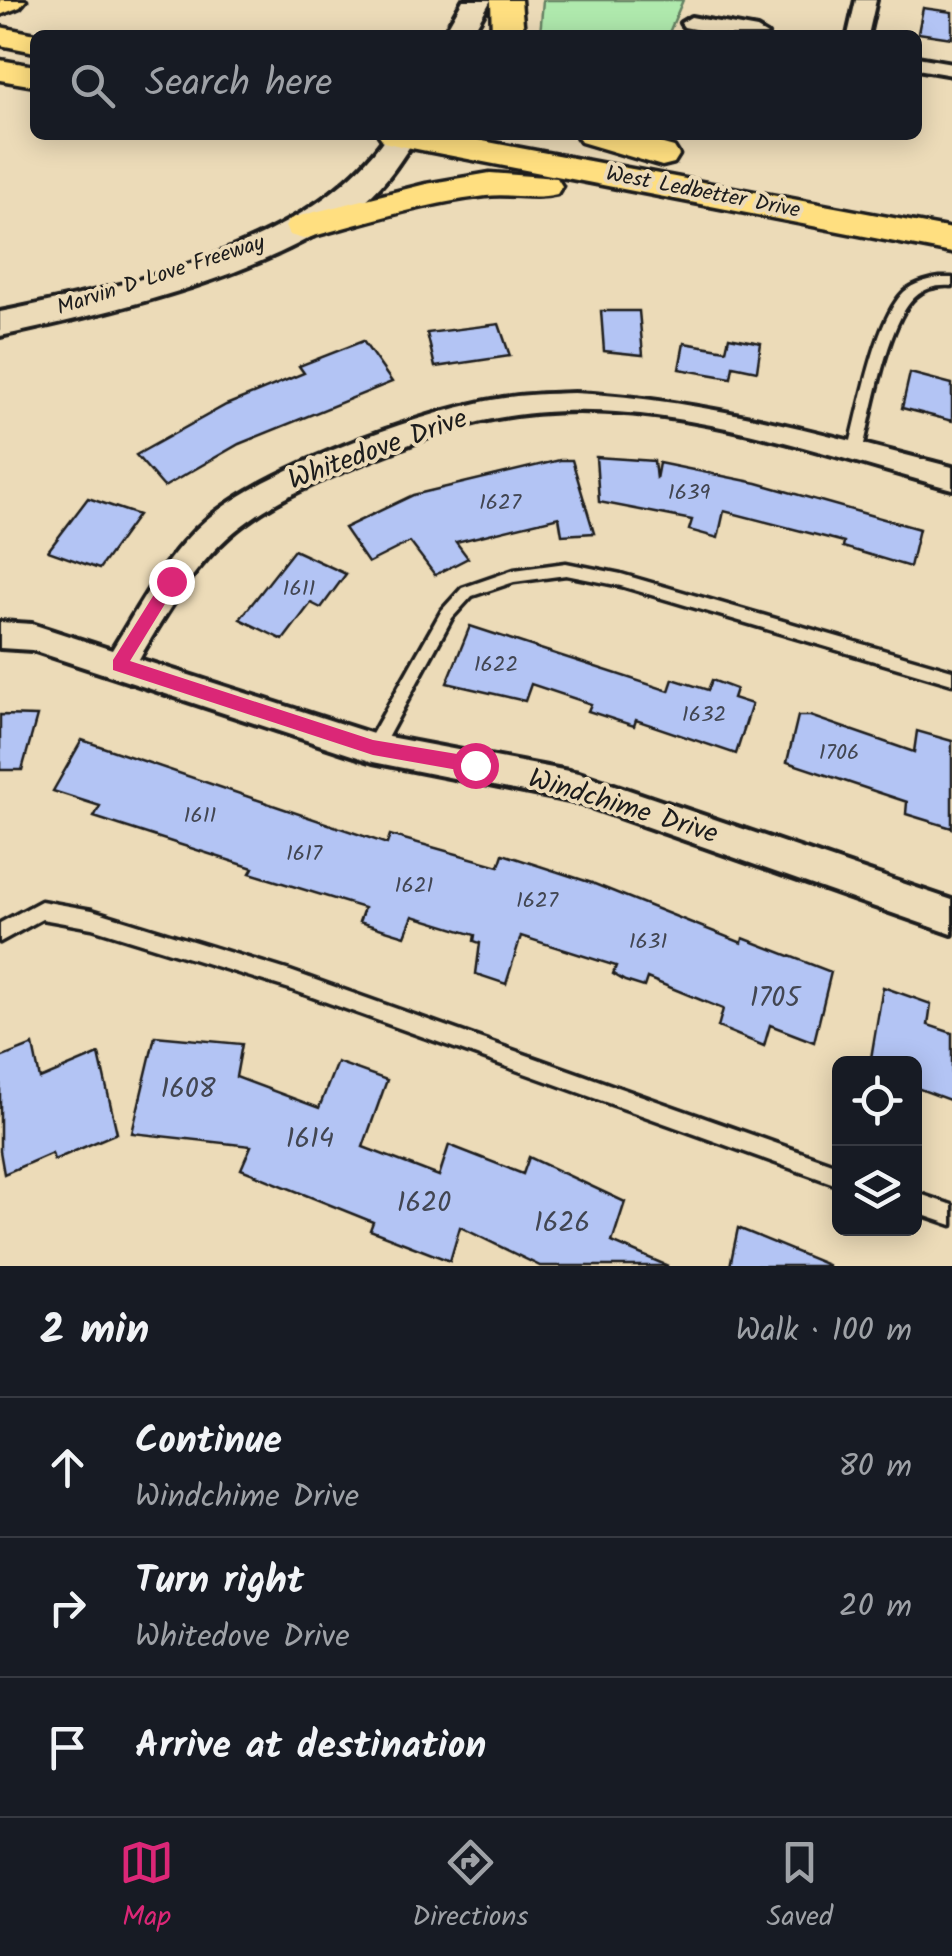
<!DOCTYPE html>
<meta charset="utf-8">
<style>
body{margin:0;font-family:Kalam,sans-serif;background:#20242c;color:#f1f3f6}
.controls{position:absolute;right:30px;bottom:30px;display:grid;overflow:hidden;border-radius:15px;box-shadow:0 5px 25px #0003}
.controls button{width:90px;height:90px;display:grid;place-items:center;padding:0;border:0;border-bottom:2px solid #363941;background:#171b24;color:#f1f3f6;font:50px sans-serif}
.stop{position:absolute;width:30px;height:30px;margin:-22px;border:8px solid #db2777;border-radius:50%;background:#fff}
.stop.end{background:#db2777;border-color:#fff;box-shadow:0 2px 10px #0008}
.list{margin:0;padding:0;list-style:none}
h2{display:flex;justify-content:space-between;align-items:center;height:130px;margin:0;padding:0 40px;font-size:42px}
h2 small{font-size:32px;font-weight:400;color:#9ea1a6}
.list li{display:grid;grid-template-columns:65px 1fr auto;gap:30px;align-items:center;box-sizing:border-box;height:140px;padding:0 40px;border-top:2px solid #363941}
.list b{display:block;font-size:38px;white-space:nowrap}
.list p{margin:0;font-size:32px;white-space:nowrap;color:#9ea1a6}
.list em{font-size:32px;font-style:normal;color:#9ea1a6}
.icon{flex:none;width:55px;height:55px;fill:none;stroke:currentColor;stroke-width:2;stroke-linecap:round;stroke-linejoin:round}
.map{position:relative;flex:none;width:952px;height:1266px;overflow:hidden}
.search{position:absolute;background:#171b24;box-shadow:0 5px 25px #0003;left:30px;right:30px;top:30px;height:110px;display:flex;align-items:center;gap:25px;box-sizing:border-box;padding:0 35px;border-radius:15px;color:#9ea1a6;font-size:38px}
.sheet{height:550px;background:#171b24}
nav{display:flex;justify-content:space-around;align-items:center;box-sizing:border-box;height:140px;border-top:2px solid #363941;background:#171b24;font-size:28px;color:#9ea1a6}
nav a{display:grid;justify-items:center;gap:5px}
nav .on{color:#db2777}
.map>svg:first-child{display:block}
</style>
<div class="map">
<svg width="952" height="1266" viewBox="0 0 952 1266">
<rect width="100%" height="100%" fill="#ecdbb8"/>
<filter id="ink" filterUnits="userSpaceOnUse"><feTurbulence type="fractalNoise" baseFrequency=".01" numOctaves="2"/><feDisplacementMap in="SourceGraphic" scale="20" xChannelSelector="R" yChannelSelector="G"/><feConvolveMatrix kernelMatrix="1 2 1 2 8 2 1 2 1" color-interpolation-filters="sRGB"/></filter>
<g filter="url(#ink)">
<path fill="#afe9ad" stroke="#668264" stroke-width="2.5" d="M543,0H683L668,35H540Z"/>
<g fill="#b3c4f4" stroke="#1c1c1c" stroke-width="2.5">
<path d="M923,8L952,12V38L918,33Z"/>
<path d="M601,311H639L643,355L604,351Z"/>
<path d="M499,324L510,356L435,367L427,333Z"/>
<path d="M729,337L761,343L757,371L733,366L731,378L679,369L684,343L726,350Z"/>
<path d="M363,341L392,382L239,444L164,487L136,455L226,405L304,373L299,366Z"/>
<path d="M910,373L952,384V421L902,408Z"/>
<path d="M596,457L654,461L656,479L659,463L757,483L919,529L910,567L843,547L844,542L724,511L718,538L689,530L692,520L599,502Z"/>
<path d="M560,460H572L594,533L562,535L559,517L456,542L468,558L435,575L410,542L368,563L344,528L413,495Z"/>
<path d="M88,498L138,515L99,569L48,551Z"/>
<path d="M294,550L346,574L321,608L311,603L283,640L240,619Z"/>
<path d="M470,626L669,691L673,679L708,690L712,680L736,689L733,698L752,704L736,754L636,720L634,726L588,711L591,704L531,684L525,701L447,683Z"/>
<path d="M0,715L37,716L22,770H0Z"/>
<path d="M798,716H810L914,752L917,731L952,741V828L906,814L907,802L787,762Z"/>
<path d="M82,740L387,844L390,835L499,866L503,854L592,883L742,943L743,938L831,972L814,1042L770,1025L764,1046L718,1027L723,1009L647,978L644,987L625,981L613,974L616,966L521,936L506,984L476,974L480,943L474,941L475,935L413,916L405,936L359,922L364,908L250,873L253,868L94,817L100,806L53,791Z"/>
<path d="M883,987L931,1004L928,1025L952,1033V1101L914,1087V1064H870Z"/>
<path d="M155,1036L242,1044L236,1077L319,1108L337,1062L387,1080L363,1147L439,1176L449,1145L523,1174L529,1157L625,1202L612,1242L668,1266H540L460,1227L450,1261L370,1230L373,1222L241,1169L251,1146L132,1133Z"/>
<path d="M33,1045L40,1079L99,1054L117,1133L54,1160L52,1153L4,1174L0,1151V1058Z"/>
<path d="M738,1228L828,1265V1266H730Z"/>
</g>
<g fill="none" stroke-linecap="round" stroke-linejoin="round">
<defs>
<g id="service">
<path d="M940,278H952V286C938,285 926,287 915,297C887,322 872,415 862,453L855,458L850,457L848,453C860,411 874,322 904,292C914,283 927,280 940,278Z"/>
<path d="M566,563L621,574L952,670V684L621,586L566,575L514,582L472,596L452,618L379,753L373,755L367,753L365,748L367,743L442,610L462,588L514,570Z"/>
<path d="M41,901L92,910L290,971L840,1166V1186L290,989L92,928L42,919L0,942V923Z"/>
<path d="M914,1192L952,1205V1225L914,1212Z"/>
</g>
<g id="minor">
<path d="M856,0H876L868,35H848Z"/>
<path d="M691,17L757,29L767,35H725L684,27L681,23Z"/>
<path d="M917,57L952,63V75L917,69Z"/>
<path d="M574,393C704,399 827,435 952,467V489C808,450 649,390 497,418C452,426 410,444 367,461C238,513 209,539 139,659L373,734L579,773L952,900V934L579,803L373,762L32,650L0,648V622L32,624L112,650C140,605 165,556 205,521C265,469 419,412 498,399C523,394 548,394 574,393Z"/>
</g>
<g id="secondary">
<path d="M463,0H491L471,35H443Z"/>
<path d="M387,135H417C402,158 387,183 365,201C277,274 111,312 0,336V312C126,286 310,248 387,135Z"/>
</g>
<g id="primary">
<path d="M491,0H521L524,35H492Z"/>
<path d="M0,27L41,35H35V52L0,45Z"/>
<path d="M0,60L35,66V86L0,80Z"/>
<path d="M379,135H451L952,229V253L396,145L384,142Z"/>
<path d="M576,135H631L674,147L679,155L674,163L662,166L581,142Z"/>
<path d="M490,173L557,178L562,186L557,194C533,200 510,193 486,196C424,203 363,223 303,239L290,235L285,227L290,219L303,215L426,184Z"/>
</g>
<path id="motorway" d="M0,0H26L20,7L0,15Z"/>
</defs>
<use href="#service" stroke="#1c1c1c" stroke-width="7"/>
<use href="#minor" stroke="#1c1c1c" stroke-width="8"/>
<use href="#secondary" stroke="#1c1c1c" stroke-width="8"/>
<use href="#primary" stroke="#1c1c1c" stroke-width="7"/>
<use href="#motorway" stroke="#1c1c1c" stroke-width="7"/>
<use href="#service" fill="#ecdbb8" fill-rule="evenodd"/>
<use href="#minor" fill="#ecdbb8" fill-rule="evenodd"/>
<use href="#secondary" fill="#ecdbb8" fill-rule="evenodd"/>
<use href="#primary" fill="#ffdf80" fill-rule="evenodd"/>
<use href="#motorway" fill="#ffdf80" fill-rule="evenodd"/>
</g>
</g>
<path fill="#db2777" d="M171,575L179,581L130,661L373,740L475,757L484,765L481,771L475,773L373,755L113,670V660L165,577Z"/>
<g text-anchor="middle" dominant-baseline="central" stroke-width="8" stroke-linejoin="round" paint-order="stroke">
<g font-size="22" fill="#1c1c1c" stroke="#ecdbb8">
<text transform="translate(703 193) rotate(11)">West Ledbetter Drive</text>
<text transform="translate(161 276) rotate(-18)">Marvin D Love Freeway</text>
</g>
<g font-size="22" fill="#424652">
<text x="689" y="493">1639</text>
<text x="500" y="503">1627</text>
<text x="299" y="589">1611</text>
<text x="496" y="665">1622</text>
<text x="704" y="715">1632</text>
<text x="839" y="753">1706</text>
<text x="200" y="816">1611</text>
<text x="304" y="854">1617</text>
<text x="414" y="886">1621</text>
<text x="537" y="901">1627</text>
<text x="648" y="942">1631</text>
</g>
<g font-size="28" fill="#1c1c1c" stroke="#ecdbb8">
<text transform="translate(378 450) rotate(-20)">Whitedove Drive</text>
<text transform="translate(623 807) rotate(17)">Windchime Drive</text>
</g>
<g font-size="28" fill="#424652">
<text x="775" y="998">1705</text>
<text x="188" y="1089">1608</text>
<text x="310" y="1139">1614</text>
<text x="424" y="1203">1620</text>
<text x="562" y="1223">1626</text>
</g>
</g>
</svg>
<div class="controls">
<button><svg class="icon" aria-label="locate" viewBox="0 0 24 24"><circle cx="12" cy="12" r="6"/><path d="M12 2v4M12 18v4M2 12h4M18 12h4"/></svg></button>
<button><svg class="icon" aria-label="layers" viewBox="0 0 24 24"><path d="M12 4l9 5-9 5-9-5zM3 14l9 5 9-5"/></svg></button>
</div>
<div class="stop" style="left:475px;top:765px"></div>
<div class="stop end" style="left:171px;top:581px"></div>
<div class="search"><svg class="icon" aria-label="search" viewBox="0 0 24 24"><circle cx="10" cy="10" r="6"/><path d="M15 15l6 6"/></svg>Search here</div>
</div>
<section class="sheet">
<h2>2 min<small>Walk · 100 m</small></h2>
<ul class="list">
<li><svg class="icon" aria-label="ahead" viewBox="0 0 24 24"><path d="M12 20V5M6 11l6-6 6 6"/></svg><div><b>Continue</b><p>Windchime Drive</p></div><em>80 m</em></li>
<li><svg class="icon" aria-label="right" viewBox="0 0 24 24"><path d="M7 20v-9h11M14 6l5 5-5 5"/></svg><div><b>Turn right</b><p>Whitedove Drive</p></div><em>20 m</em></li>
<li><svg class="icon" aria-label="arrive" viewBox="0 0 24 24"><path d="M6 21V4h12l-3 4 3 4H6"/></svg><div><b>Arrive at destination</b></div></li>
</ul>
</section>
<nav>
<a class="on"><svg class="icon" aria-label="map" viewBox="0 0 24 24"><path d="M3 6l6-2 6 2 6-2v14l-6 2-6-2-6 2zM9 4v14M15 6v14"/></svg>Map</a>
<a><svg class="icon" aria-label="directions" viewBox="0 0 24 24"><path d="M12 3l9 9-9 9-9-9zM9 14v-3h6M13 9l2 2-2 2"/></svg>Directions</a>
<a><svg class="icon" aria-label="saved" viewBox="0 0 24 24"><path d="M7 4h10v16l-5-4-5 4z"/></svg>Saved</a>
</nav>
